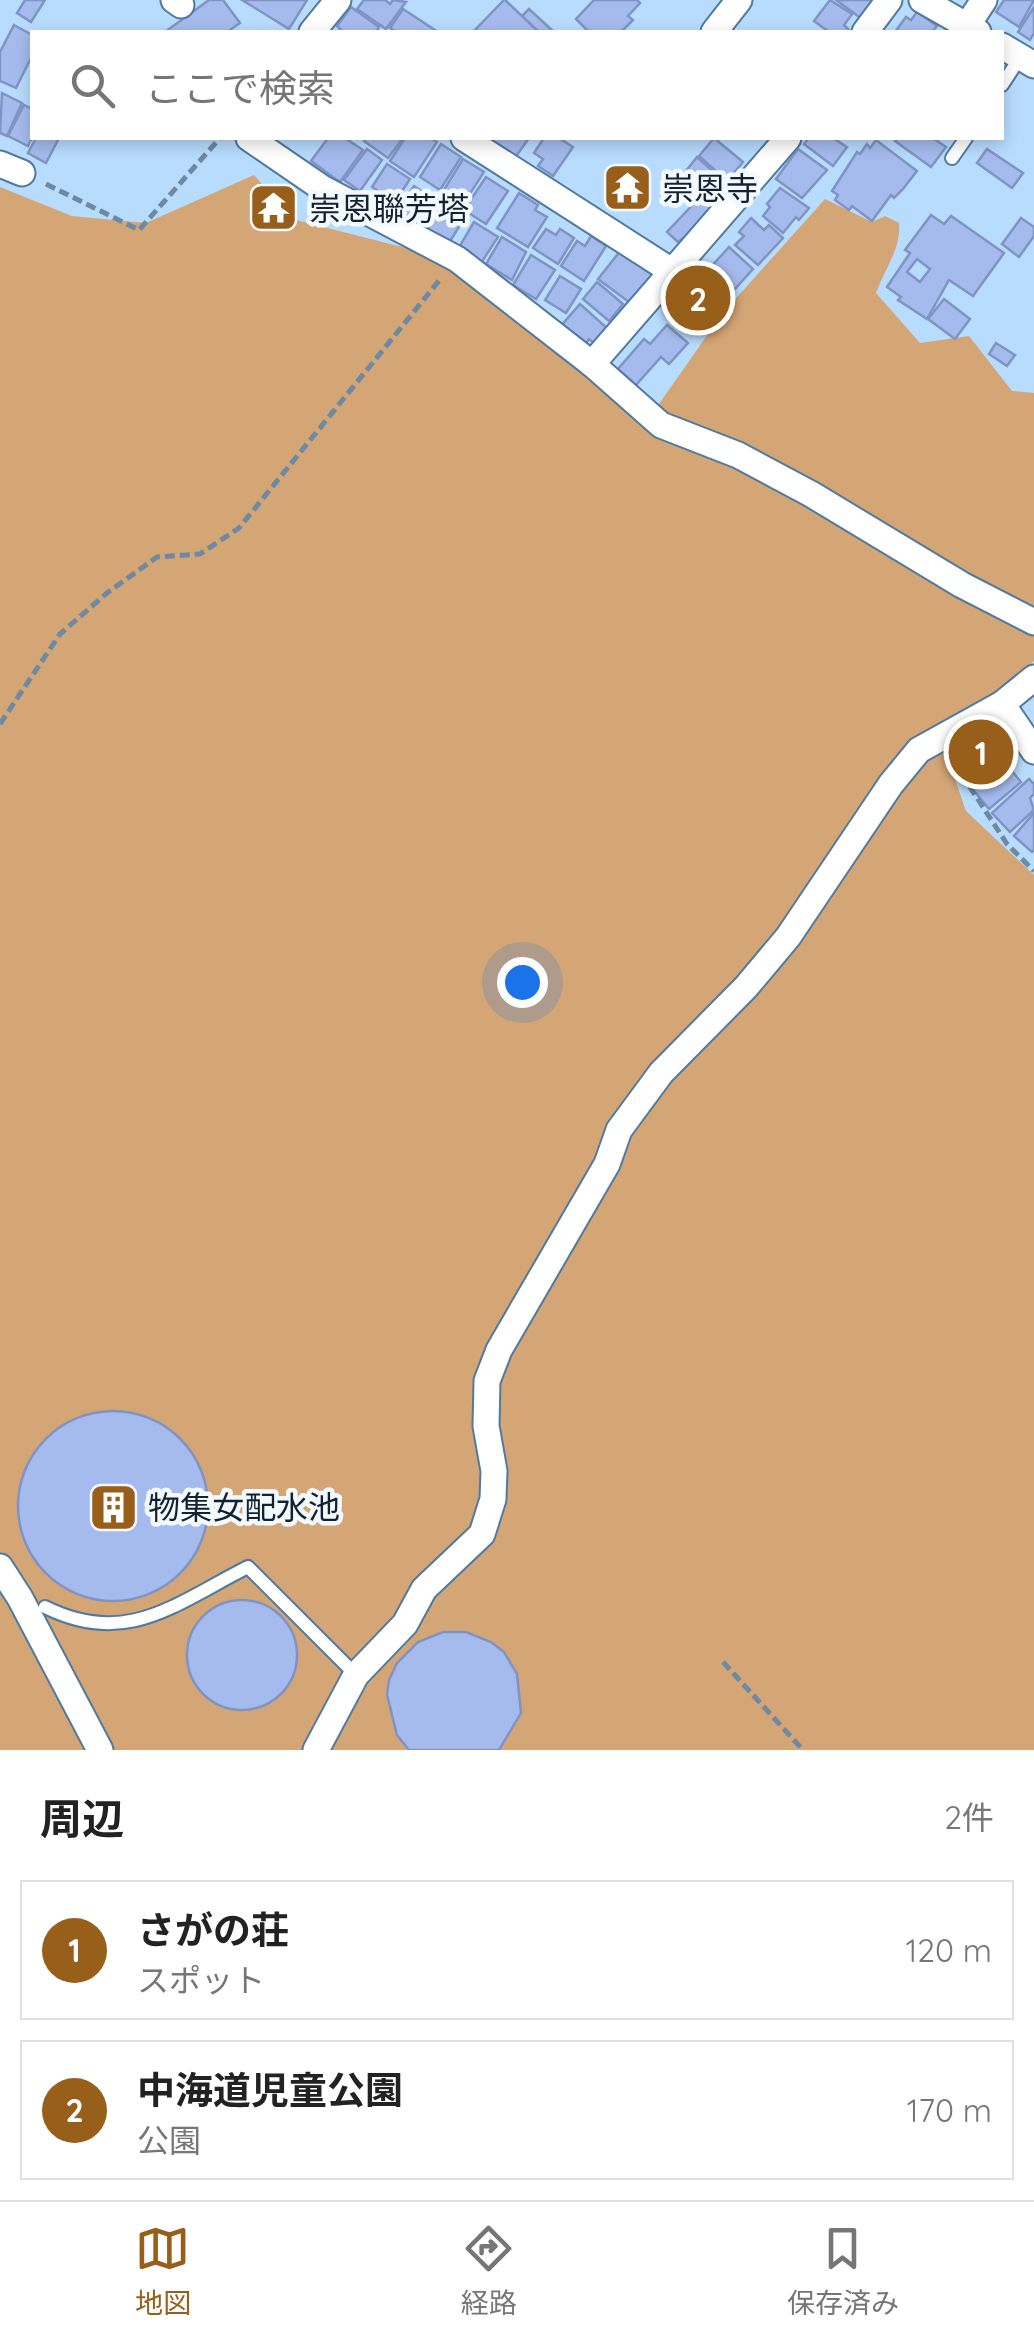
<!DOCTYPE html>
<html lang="ja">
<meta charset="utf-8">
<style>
body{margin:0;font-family:Quicksand,"Noto Sans JP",sans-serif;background:#f2f2f2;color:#222}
.you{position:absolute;left:522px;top:982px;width:35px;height:35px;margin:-25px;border:8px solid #fff;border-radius:50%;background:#1a73e8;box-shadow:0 0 0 15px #1a73e833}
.badge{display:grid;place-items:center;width:65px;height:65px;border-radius:50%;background:#975f19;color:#fff;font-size:32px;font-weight:700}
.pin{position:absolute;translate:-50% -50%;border:5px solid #fff;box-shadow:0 2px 10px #0006}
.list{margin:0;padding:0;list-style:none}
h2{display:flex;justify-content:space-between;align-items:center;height:130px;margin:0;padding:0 40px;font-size:42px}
h2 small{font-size:32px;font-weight:400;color:#767676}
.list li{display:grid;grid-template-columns:65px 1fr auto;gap:30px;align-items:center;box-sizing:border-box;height:140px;margin:0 20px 20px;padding:0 20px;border:2px solid #e0e0e0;border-radius:0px}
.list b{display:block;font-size:38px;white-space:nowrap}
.list p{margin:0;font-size:32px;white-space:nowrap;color:#767676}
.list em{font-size:32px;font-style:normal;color:#767676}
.icon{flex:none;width:55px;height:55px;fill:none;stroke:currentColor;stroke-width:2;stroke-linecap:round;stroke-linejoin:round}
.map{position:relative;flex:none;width:1034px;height:1750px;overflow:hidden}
.search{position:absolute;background:#fff;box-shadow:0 5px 15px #0003;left:30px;right:30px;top:30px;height:110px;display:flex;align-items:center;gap:25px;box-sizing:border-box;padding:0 35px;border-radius:0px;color:#767676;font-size:38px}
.sheet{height:450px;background:#fff}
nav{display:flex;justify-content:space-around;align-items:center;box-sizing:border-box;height:140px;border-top:2px solid #e0e0e0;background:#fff;font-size:28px;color:#767676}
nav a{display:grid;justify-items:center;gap:5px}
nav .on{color:#975f19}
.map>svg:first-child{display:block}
</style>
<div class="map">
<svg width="1034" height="1750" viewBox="0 0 1034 1750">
<rect width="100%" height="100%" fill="#b8dcfd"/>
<g fill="#d4a575">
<path d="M254,175L292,219L410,249L457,273L566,357L659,404L722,314L825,199L872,222L885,216L899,223C901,249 885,268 876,293L920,343L969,336L1012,391L1034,393V661L942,742L966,811L1034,875V1750H0V187L72,216L146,223Z"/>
<path d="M701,266L731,292L696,332L663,303Z"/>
</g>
<g fill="#a6bbed" stroke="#8094c4" stroke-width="2.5" fill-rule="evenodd">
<path d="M25,0H45L31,22L17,13Z"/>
<path d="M209,0H223L240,23L227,32H165Z"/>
<path d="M242,0H307L289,29Z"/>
<path d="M364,0H385L390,4L393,0L406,2L386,29L357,9Z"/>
<path d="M504,0H505L539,32H473Z"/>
<path d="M594,0H637L640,3L628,16L633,20L621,32H589L576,19Z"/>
<path d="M830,0L852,14L844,25L851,32H829L814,21Z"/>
<path d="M836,0H877L862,19Z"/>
<path d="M1004,0H1034L1019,27L996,12Z"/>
<path d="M351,7L379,27L376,32H343L337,26Z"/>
<path d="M1034,7V33L1030,40L1018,32Z"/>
<path d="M403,9L438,32H396L390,28Z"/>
<path d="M529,9L554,32H539L522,16Z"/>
<path d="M917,12L937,26L932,32H895L906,17L911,20Z"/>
<path d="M14,25L32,35V56L16,88L0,81V52Z"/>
<path d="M2,93L22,103L7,136L0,133Z"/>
<path d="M24,105L32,109V137L28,146L8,136Z"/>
<path d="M36,138H59L46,163L28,153Z"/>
<path d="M328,138H345L363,150L340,182L311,161Z"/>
<path d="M367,138H403L388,158L364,141Z"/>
<path d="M405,138H430L437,142L414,177L390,161Z"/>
<path d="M482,138H529L514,159Z"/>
<path d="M544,138H559L573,147L553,176L538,166L543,159L534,153Z"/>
<path d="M714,138L743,162L727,181L699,156Z"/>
<path d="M809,138H833L847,147L833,166L804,144Z"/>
<path d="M898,138H933L946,147L931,167L895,141Z"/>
<path d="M876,140L917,171L903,189L894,198L891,195L872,221L852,206L849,210L835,200L838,195L832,191L857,152L860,154L867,144L870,148Z"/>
<path d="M441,144L461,157L440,190L420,177Z"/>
<path d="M367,149L382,160L360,191L344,180Z"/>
<path d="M798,149L827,170L802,198L776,179Z"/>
<path d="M987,149L1023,173L1012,188L977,163Z"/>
<path d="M697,157L726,183L709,202L681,177Z"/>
<path d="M463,159L484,172L462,206L442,193Z"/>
<path d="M387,164L410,179L395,202L372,187Z"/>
<path d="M486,177L508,191L486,224L464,210Z"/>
<path d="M414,186L438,202L421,227L397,210Z"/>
<path d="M780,188L809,208L799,220L796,217L783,233L763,216L770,207L767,204Z"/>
<path d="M519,193L538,205L535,210L547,217L528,247L497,228Z"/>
<path d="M701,196L719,213L690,244L683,238L678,242L667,232Z"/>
<path d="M444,202L466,216L445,249L423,236Z"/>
<path d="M931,215L944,224L951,216L1004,253L973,296L949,280L927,319L898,300L901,297L887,287L910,253L905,250ZM917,259L930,269L920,282L907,272Z"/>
<path d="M751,218L764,230L769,225L783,238L758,265L735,245L744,236L739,232Z"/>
<path d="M1021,218L1034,227V236L1019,257L1002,244Z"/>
<path d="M474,222L498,237L481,263L458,249Z"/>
<path d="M546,229L556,235L560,229L574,238L558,264L533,248Z"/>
<path d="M591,236L606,246L584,281L561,266L577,241L585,246Z"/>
<path d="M502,237L526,252L512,280L486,264Z"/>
<path d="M729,247L753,269L734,290L710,268Z"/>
<path d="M621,250L655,276L633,305L598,279Z"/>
<path d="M531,255L555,270L536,299L513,285Z"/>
<path d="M560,276L581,289L566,313L545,300Z"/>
<path d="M597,282L623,304L609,321L583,299Z"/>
<path d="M944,299L970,319L955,339L928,319Z"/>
<path d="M580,304L608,329L595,344L589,339L583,347L560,327Z"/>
<path d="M667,325L688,343L669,364L661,357L636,385L618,369L644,339L650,344Z"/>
<path d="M996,343L1015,355L1007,366L989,354Z"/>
<path d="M987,725L994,726L1004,736L996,743L1004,753L975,779L955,756L962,750L959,747Z"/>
<path d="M1002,759L1021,782L989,809L970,786Z"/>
<path d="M1029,779L1034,784V794L1030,798L1034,810L1010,832L992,813Z"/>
<path d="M1034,813V850L1032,852L1014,836Z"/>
<circle cx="113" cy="1506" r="95"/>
<circle cx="242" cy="1655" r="55"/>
<path d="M443,1632H466L491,1642L504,1652L517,1674L521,1713L499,1750H409L397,1735L387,1695L389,1680L397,1663L418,1642Z"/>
</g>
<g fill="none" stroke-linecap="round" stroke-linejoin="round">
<defs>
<g id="service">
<path d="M1002,85L1021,56"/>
<path d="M952,158L966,138"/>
<path d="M45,1607C127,1648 176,1603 248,1567L356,1675"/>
</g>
<g id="minor">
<path d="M174,0L181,5"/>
<path d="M922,0L978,32"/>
<path d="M967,26L984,0"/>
<path d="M312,32L338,0"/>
<path d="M714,32L739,0"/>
<path d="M865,32L889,0"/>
<path d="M1002,46L1034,65"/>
<path d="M249,138L322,188L457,259L592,364L661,425L738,455L811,494L962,585L1034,622"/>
<path d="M464,138L673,272"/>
<path d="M0,164L22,173"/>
<path d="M592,364L788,138"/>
<path d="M1002,704L1034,751"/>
<path d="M0,1567L20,1598L100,1750"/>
<path d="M316,1750L356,1675L405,1624L424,1589L482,1534L493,1499L494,1471L486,1426L487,1381L499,1350L607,1164L619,1130L661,1073L746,987L788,937L891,784L919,750L1002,704L1034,678"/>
</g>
</defs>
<use href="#service" stroke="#507aa0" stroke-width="16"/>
<use href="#minor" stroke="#507aa0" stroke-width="29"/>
<g stroke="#6e89a3" stroke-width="5" stroke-dasharray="10 5" stroke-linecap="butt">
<path d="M46,184L139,230L220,138"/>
<path d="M0,724L60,634L107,593L157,557L200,554L239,528L442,277"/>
<path d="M953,761L1007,844L1034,871"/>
<path d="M723,1662L803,1750"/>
</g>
<use href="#service" stroke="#fff" stroke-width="12"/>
<use href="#minor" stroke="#fff" stroke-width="25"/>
</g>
<defs>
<symbol id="temple-square" viewBox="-11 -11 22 22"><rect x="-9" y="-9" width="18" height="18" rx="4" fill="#975f19" stroke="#f4f9fd"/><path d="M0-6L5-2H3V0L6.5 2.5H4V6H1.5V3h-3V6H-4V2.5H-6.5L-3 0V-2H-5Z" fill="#fff"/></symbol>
<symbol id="building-square" viewBox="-11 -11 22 22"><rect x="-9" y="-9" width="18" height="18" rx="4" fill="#975f19" stroke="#f4f9fd"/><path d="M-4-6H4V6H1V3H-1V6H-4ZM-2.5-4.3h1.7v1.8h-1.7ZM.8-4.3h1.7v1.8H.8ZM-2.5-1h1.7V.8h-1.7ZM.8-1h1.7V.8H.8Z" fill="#fff"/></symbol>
</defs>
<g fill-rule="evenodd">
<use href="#temple-square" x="600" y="160" width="55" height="55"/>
<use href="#temple-square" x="246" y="180" width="55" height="55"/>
<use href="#building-square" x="86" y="1480" width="55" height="55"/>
</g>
<g text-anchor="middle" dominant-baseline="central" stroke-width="9" stroke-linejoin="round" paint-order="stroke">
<g font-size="32" fill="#112232" stroke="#f4f9fd" text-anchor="start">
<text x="662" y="188">崇恩寺</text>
<text x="309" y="208">崇恩聯芳塔</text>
<text x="148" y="1507">物集女配水池</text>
</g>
</g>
</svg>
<div class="you"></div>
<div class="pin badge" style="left:981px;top:752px">1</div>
<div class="pin badge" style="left:698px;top:298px">2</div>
<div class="search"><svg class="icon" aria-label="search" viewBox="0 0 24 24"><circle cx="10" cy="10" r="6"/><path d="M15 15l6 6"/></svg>ここで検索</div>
</div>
<section class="sheet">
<h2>周辺<small>2件</small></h2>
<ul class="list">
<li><span class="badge">1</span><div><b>さがの荘</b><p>スポット</p></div><em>120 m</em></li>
<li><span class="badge">2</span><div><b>中海道児童公園</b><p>公園</p></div><em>170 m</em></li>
</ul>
</section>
<nav>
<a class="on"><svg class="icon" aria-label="map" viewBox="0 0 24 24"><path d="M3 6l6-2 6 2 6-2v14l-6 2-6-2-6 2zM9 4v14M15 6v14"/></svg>地図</a>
<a><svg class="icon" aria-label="directions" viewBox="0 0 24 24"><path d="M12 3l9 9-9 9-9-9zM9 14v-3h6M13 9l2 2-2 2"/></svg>経路</a>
<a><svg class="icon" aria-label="saved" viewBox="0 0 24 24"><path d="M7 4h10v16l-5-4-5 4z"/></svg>保存済み</a>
</nav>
